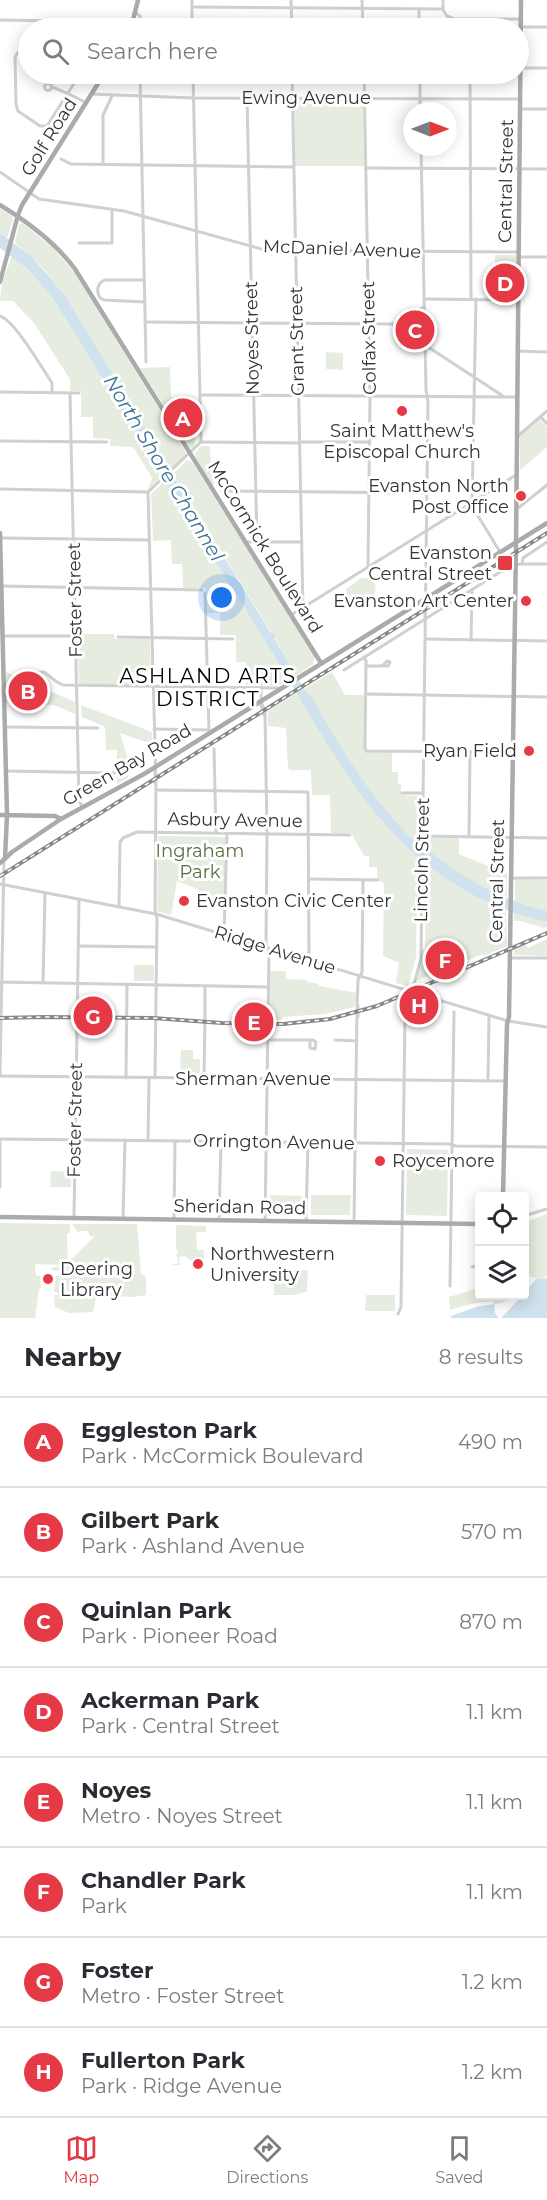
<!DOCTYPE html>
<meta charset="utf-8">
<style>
body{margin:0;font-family:Montserrat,sans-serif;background:#f7f7f7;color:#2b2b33}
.controls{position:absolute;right:18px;bottom:18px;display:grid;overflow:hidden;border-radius:6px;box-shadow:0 3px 15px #0003}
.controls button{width:54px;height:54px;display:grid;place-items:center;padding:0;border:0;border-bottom:2px solid #e1e1e2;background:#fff;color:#2b2b33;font:30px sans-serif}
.compass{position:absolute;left:403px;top:102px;width:54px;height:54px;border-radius:50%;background:#fff;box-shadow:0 3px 15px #0003;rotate:90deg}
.you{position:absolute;left:222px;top:598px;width:21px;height:21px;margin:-15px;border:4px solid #fff;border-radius:50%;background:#1a73e8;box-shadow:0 0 0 9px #1a73e833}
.badge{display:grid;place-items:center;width:39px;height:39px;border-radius:50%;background:#e63946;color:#fff;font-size:20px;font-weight:700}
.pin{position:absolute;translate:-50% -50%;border:3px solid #fff;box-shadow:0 2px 6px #0006}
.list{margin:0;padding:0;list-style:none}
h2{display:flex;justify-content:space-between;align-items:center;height:78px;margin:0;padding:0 24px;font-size:26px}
h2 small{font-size:20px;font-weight:400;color:#7c7c81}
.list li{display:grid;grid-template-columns:39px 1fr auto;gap:18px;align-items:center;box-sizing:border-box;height:90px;padding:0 24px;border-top:2px solid #e1e1e2}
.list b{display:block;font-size:22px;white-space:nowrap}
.list p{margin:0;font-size:20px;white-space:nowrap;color:#7c7c81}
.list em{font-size:20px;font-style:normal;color:#7c7c81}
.icon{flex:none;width:33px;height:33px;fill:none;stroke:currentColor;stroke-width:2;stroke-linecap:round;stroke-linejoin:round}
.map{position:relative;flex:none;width:547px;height:1318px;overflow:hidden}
.search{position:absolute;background:#fff;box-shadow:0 3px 15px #0003;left:18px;right:18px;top:18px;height:66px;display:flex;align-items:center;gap:15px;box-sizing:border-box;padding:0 21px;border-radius:33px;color:#7c7c81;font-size:22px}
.sheet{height:798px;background:#fff}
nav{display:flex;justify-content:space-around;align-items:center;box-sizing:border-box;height:84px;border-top:2px solid #e1e1e2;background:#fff;font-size:16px;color:#7c7c81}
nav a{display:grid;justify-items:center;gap:3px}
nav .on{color:#e63946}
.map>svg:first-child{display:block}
</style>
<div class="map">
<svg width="547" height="1318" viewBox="0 0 547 1318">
<rect width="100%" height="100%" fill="#fff"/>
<g fill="#e6ecdf">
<path d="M294,100H363L364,166H295Z"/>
<path d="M0,209L11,215L13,219L7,238L0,233Z"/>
<path d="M22,223L53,248L75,273L186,453V456L169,470L64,294L40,265L15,243L19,225Z"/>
<path d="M495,255H516L515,296H495Z"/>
<path d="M12,256L29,270L54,300L163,475L149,489L147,490L152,480L151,476L133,447L110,446V439L93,438V417H81V391H70V379L34,323L13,301H0L2,283Z"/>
<path d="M421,310L423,336L421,339L396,324Z"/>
<path d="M326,352L343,353V370L326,369Z"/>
<path d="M170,367L171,397H194L195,446L191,449L140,368Z"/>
<path d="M540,419L547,428V447L520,470V436Z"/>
<path d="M201,446H210L211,468L215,483L212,485L196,458L195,453Z"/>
<path d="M187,460L192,462L315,656L313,664L296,676L273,635L173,474Z"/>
<path d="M166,480L289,680L278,686L246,685V662H236V635H220V613H206V588H183L182,564H172L171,540L153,541L151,494Z"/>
<path d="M361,578C386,577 376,608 354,607L347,600L346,589Z"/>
<path d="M77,634H114L115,639H150L151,684H79Z"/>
<path d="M6,672L75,702V714L54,705L7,703Z"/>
<path d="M332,672L345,695H364V751L392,752V772H398V784H401V795L421,796V837L459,838V854L507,874L506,916L504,918H506L507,946L484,956L483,954L416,981L422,962L423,950H425L426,894L417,892L416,957L408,986L396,983L399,963L383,956L384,884L377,878V867H369V856H364L351,833H331L330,795H312L311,770H290L288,768L286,728L268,726V711Z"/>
<path d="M81,705L152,732V744L120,733L128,759V778L117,784V750H106L105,727L82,717Z"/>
<path d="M158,836L226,837L224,908L197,900L200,890L177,881L171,915L157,911Z"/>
<path d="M515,879L547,880V911L515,903Z"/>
<path d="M514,911L547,922V927L543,928L522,921H514Z"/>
<path d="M547,939V956L514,955V949L525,944L528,948Z"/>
<rect x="134" y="965" width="20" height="16"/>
<path d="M270,971H286V979L307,980V982L319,984V986L357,993L355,1007L324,1014L283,1017L282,1020H270Z"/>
<path d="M413,996L428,1000L427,1023H421L420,1015L409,1016Z"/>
<path d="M181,1050H193V1059H200V1073H180Z"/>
<path d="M407,1149L448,1150L447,1216L406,1215Z"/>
<path d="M51,1171L71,1172V1187H50Z"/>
<path d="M270,1195L302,1196V1214H269Z"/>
<path d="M311,1195H351L350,1215H311Z"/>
<path d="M547,1214V1276L539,1279L529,1276L525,1280V1222Z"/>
<path d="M0,1223L70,1224V1233H67L68,1263L95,1236H90L88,1231H80L78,1233L72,1224H137L141,1274L146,1277V1295L134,1297L97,1295L98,1297L96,1298L93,1312L69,1313L55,1307L54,1295H58V1292H54L56,1276H60V1271L51,1270V1268L65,1265L35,1264L36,1275L40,1276L41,1288L39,1289L35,1318H0Z"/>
<path d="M176,1225L206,1226V1232H196L197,1250H204V1264H197L184,1256L179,1257L180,1265H171L179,1263L176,1255L178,1254L176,1248Z"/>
<path d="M308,1270L307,1292L293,1295H274V1282L291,1280L292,1271Z"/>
<path d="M479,1288L480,1296H512L502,1303L494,1304L493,1301L471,1304L450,1310L449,1297Z"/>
<path d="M366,1295H395V1311H365Z"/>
</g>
<g fill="#cfe2ee">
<path d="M0,233L32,257L64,294L166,463H169L168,467L271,633L275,634L274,638L304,689L312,697C341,750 374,803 418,845C421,848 426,850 430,852C471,882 497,899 547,911V922C530,917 511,913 494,905C384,856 340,764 281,667L54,300L29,270L0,248Z"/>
<path d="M547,1278V1318H501L522,1296H524L525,1292L536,1279Z"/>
<path d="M494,1304L495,1313L499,1318H451V1316L476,1307Z"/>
</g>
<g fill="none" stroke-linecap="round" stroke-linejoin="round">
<g stroke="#d0d0d0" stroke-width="3">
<path d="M192,0V28"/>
<path d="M291,0L292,28"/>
<path d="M362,0L363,28"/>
<path d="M443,0V9"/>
<path d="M192,7L443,9"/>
<path d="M419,10V28"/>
<path d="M443,10L447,16L454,19H521"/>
<path d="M136,13L140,16V28"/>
<path d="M0,20L133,22"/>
<path d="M469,20V28"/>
<path d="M521,27H547"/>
<path d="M108,28L113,21"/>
<path d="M28,51H19L15,57L16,104L18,111L40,126H47L80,74"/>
<path d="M520,68H547"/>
<path d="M140,74L146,362"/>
<path d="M193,74L201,442"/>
<path d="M292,74L303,608"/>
<path d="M364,74L370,396L368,566"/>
<path d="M420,74V111"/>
<path d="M470,74L471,299"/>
<circle cx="48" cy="87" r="3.5"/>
<path d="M52,87C64,92 75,96 86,103"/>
<path d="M91,94L193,98L520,99"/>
<path d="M247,98L257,542"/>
<path d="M520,109H547"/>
<path d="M61,159L71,164L293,167"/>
<path d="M103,164V115L112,96"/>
<path d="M366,168L547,169"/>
<path d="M0,172L39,199L124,211L265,250L518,252"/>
<path d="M79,243H112V209"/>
<path d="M518,257H547"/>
<path d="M144,280H105C97,283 96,291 100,298L104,300L145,302"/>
<path d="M424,299L518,300"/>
<path d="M476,299L472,506L500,552"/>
<path d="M0,316C15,321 42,368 52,383V393"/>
<path d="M145,322L393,324L503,396"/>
<path d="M393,324L424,307"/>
<path d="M517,351L547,352"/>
<path d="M0,392L79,393"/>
<path d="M70,393L79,800L82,806"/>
<path d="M200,395L517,397"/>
<path d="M541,417L547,424"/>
<path d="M518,436L547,411"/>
<path d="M0,441L107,442"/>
<path d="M201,442L300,443"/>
<path d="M300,442H370"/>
<path d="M0,489L148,492"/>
<path d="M222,491L427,493"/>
<path d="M148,492L156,782L155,910L157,919L155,1078"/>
<path d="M148,492L201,442"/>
<path d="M517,509L547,485"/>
<path d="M1,538L149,540"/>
<path d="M244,542H302"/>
<path d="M522,564L523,558L547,542"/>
<path d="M2,586L202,590"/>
<path d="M205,593L209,733"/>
<path d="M291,615L516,475"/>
<path d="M425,616L426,599"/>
<path d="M3,636H76"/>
<path d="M118,637L233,639"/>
<path d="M426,639L547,641"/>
<path d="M471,640L472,591"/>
<path d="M364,657L366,661L365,748L366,751L513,752"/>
<path d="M366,666H388L390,662L387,661L382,666"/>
<path d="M344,670L508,567L520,564H547"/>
<circle cx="31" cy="676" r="4"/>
<path d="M35,673L44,672L57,682L63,685L280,688"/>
<path d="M261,687V705L264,715"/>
<path d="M366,694L547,697"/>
<path d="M261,701L265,712L267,834L266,942L269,953L265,1221"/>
<path d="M5,727L98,728"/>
<path d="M154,729L208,730"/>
<path d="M214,749L216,833"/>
<path d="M155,769V783"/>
<path d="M6,771L115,773"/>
<path d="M156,790L308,792L309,960"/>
<path d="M402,793H423"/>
<path d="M423,836L547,838"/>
<path d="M469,836L470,752"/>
<path d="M511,878H547"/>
<path d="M309,879L378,880"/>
<path d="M0,884L156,914L508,1021L547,1027"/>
<path d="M119,907L120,842L123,838L137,832L350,835"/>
<path d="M224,934L227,834"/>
<path d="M79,946L157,947"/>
<path d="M510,958H547"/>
<path d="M0,982L268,987"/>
<path d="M43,983L45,893"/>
<path d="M205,1017V986"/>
<path d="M358,1017V1006"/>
<path d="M267,1040H313L316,1042L315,1049L310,1048V1041"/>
<path d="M335,1040L357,1041"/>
<path d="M0,1076L505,1081"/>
<path d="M0,1076L4,859"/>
<path d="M126,1078L127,984"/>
<path d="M204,1079L205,1017"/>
<path d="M488,1081L489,1015"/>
<path d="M0,1139L449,1144L456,1146L547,1147"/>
<path d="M0,1139V1187"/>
<path d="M148,1140L149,1078"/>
<path d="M524,1216L547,1209"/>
<path d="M74,1218L79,900"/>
<path d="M123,1219L125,1140"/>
<path d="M174,1220L175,1141"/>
<path d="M219,1220L221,1141"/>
<path d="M306,1221L308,1142"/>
<path d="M354,1222L357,1008L358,980L362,972L363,880"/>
<path d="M472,1267L480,1265"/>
<path d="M450,1286L454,1012"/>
<path d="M398,1314L401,1307L405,1016L421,959L428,402L426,390L421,147"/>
</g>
<g stroke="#ababab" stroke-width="4.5">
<path d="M131,28L138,0"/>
<path d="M0,205C28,222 55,242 75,269L321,663"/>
<path d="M0,282L18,215L22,205L104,74"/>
<path d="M0,533L7,815L5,859"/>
<path d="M0,815L55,816L61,819"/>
<path d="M0,863L12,852L61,819L144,774L547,523"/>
<path d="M503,1196L507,1024L509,1017L516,546L521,0"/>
<path d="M0,1217L480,1224"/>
</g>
<defs>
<g id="rail">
<path d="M0,876L547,533"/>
<path d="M0,1018L44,1017L153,1018L222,1023L283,1024L330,1019L377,1006L547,933"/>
</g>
</defs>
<use href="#rail" stroke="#888" stroke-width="4"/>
<use href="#rail" stroke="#fff" stroke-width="1.5" stroke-dasharray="4.5" stroke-linecap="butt"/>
</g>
<g fill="#e63946" stroke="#fff" stroke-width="2">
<circle cx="402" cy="411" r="6"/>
<circle cx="521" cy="496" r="6"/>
<rect x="497" y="555" width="16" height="16" rx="3"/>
<circle cx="526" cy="601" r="6"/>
<circle cx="529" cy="751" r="6"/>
<circle cx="184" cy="901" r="6"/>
<circle cx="380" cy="1161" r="6"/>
<circle cx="198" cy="1264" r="6"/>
<circle cx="48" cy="1279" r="6"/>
</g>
<g text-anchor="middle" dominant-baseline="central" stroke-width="6" stroke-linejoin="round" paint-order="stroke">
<g font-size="18" fill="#333" stroke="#fff">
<text x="306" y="98">Ewing Avenue</text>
<text transform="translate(49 137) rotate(-58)">Golf Road</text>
<text transform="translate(506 181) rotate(-89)">Central Street</text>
<text transform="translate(342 249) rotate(2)">McDaniel Avenue</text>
<text transform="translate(252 338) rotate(-91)">Noyes Street</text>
<text transform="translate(369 338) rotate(-91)">Colfax Street</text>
<text transform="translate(297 341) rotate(-91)">Grant Street</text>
<text transform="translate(265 547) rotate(58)">McCormick Boulevard</text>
<text transform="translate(75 600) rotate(-91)">Foster Street</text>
<text transform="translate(127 765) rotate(-30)">Green Bay Road</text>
<text transform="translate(235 820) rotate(1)">Asbury Avenue</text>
<text transform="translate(422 860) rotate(-89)">Lincoln Street</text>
<text transform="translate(497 881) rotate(-89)">Central Street</text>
<text transform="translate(275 950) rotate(17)">Ridge Avenue</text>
<text x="253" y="1079">Sherman Avenue</text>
<text transform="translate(75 1120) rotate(-89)">Foster Street</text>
<text transform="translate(274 1142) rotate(1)">Orrington Avenue</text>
<text transform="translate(240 1207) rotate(1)">Sheridan Road</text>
</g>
<g font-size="18" fill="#333" stroke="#fff" text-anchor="end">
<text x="402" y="431" text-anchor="middle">Saint Matthew's<tspan x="402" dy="21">Episcopal Church</tspan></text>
<text x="509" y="486">Evanston North<tspan x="509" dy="21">Post Office</tspan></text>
<text x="492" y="553">Evanston<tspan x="492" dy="21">Central Street</tspan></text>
<text x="514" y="601">Evanston Art Center</text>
<text x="517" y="751">Ryan Field</text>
<text x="196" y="901" text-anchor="start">Evanston Civic Center</text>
<text x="392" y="1161" text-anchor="start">Roycemore</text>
<text x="210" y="1254" text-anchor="start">Northwestern<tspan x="210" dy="21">University</tspan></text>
<text x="60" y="1269" text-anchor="start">Deering<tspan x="60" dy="21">Library</tspan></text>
</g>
<g font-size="18" fill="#56703f" stroke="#fff">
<text x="200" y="851">Ingraham<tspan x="200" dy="21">Park</tspan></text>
</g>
<g font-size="20" font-style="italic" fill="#3f7597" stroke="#fff">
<text transform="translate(164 468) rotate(59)">North Shore Channel</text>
</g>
<g font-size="20" letter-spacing="1.5" fill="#000" stroke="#fff">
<text x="208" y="676">ASHLAND ARTS<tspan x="208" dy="23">DISTRICT</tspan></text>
</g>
</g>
</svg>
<div class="controls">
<button><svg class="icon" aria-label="locate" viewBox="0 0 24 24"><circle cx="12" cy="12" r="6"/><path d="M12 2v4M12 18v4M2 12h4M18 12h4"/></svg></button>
<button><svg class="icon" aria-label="layers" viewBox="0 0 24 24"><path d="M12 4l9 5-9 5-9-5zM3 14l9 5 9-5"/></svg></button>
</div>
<svg class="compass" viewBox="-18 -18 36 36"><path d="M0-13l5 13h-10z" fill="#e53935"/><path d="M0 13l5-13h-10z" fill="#7c7c81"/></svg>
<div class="you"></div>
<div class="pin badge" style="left:183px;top:418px">A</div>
<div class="pin badge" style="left:28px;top:691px">B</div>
<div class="pin badge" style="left:415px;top:330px">C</div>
<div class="pin badge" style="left:505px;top:283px">D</div>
<div class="pin badge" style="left:254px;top:1022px">E</div>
<div class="pin badge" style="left:445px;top:960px">F</div>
<div class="pin badge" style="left:93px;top:1016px">G</div>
<div class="pin badge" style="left:419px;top:1005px">H</div>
<div class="search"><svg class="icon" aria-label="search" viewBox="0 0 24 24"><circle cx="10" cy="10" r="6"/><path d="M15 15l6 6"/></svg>Search here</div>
</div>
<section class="sheet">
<h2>Nearby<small>8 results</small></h2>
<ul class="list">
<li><span class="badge">A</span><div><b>Eggleston Park</b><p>Park · McCormick Boulevard</p></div><em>490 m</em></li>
<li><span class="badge">B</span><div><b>Gilbert Park</b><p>Park · Ashland Avenue</p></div><em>570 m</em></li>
<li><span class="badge">C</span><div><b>Quinlan Park</b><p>Park · Pioneer Road</p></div><em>870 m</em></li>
<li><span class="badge">D</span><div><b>Ackerman Park</b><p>Park · Central Street</p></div><em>1.1 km</em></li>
<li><span class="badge">E</span><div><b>Noyes</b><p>Metro · Noyes Street</p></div><em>1.1 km</em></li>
<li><span class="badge">F</span><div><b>Chandler Park</b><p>Park</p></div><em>1.1 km</em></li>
<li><span class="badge">G</span><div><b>Foster</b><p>Metro · Foster Street</p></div><em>1.2 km</em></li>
<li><span class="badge">H</span><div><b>Fullerton Park</b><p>Park · Ridge Avenue</p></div><em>1.2 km</em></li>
</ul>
</section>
<nav>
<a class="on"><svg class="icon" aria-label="map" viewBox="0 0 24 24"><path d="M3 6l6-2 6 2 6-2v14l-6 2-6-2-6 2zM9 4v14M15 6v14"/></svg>Map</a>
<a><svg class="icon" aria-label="directions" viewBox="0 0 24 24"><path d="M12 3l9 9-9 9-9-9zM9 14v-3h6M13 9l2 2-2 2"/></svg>Directions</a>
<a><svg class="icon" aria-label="saved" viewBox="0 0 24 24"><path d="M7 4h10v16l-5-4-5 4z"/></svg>Saved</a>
</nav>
